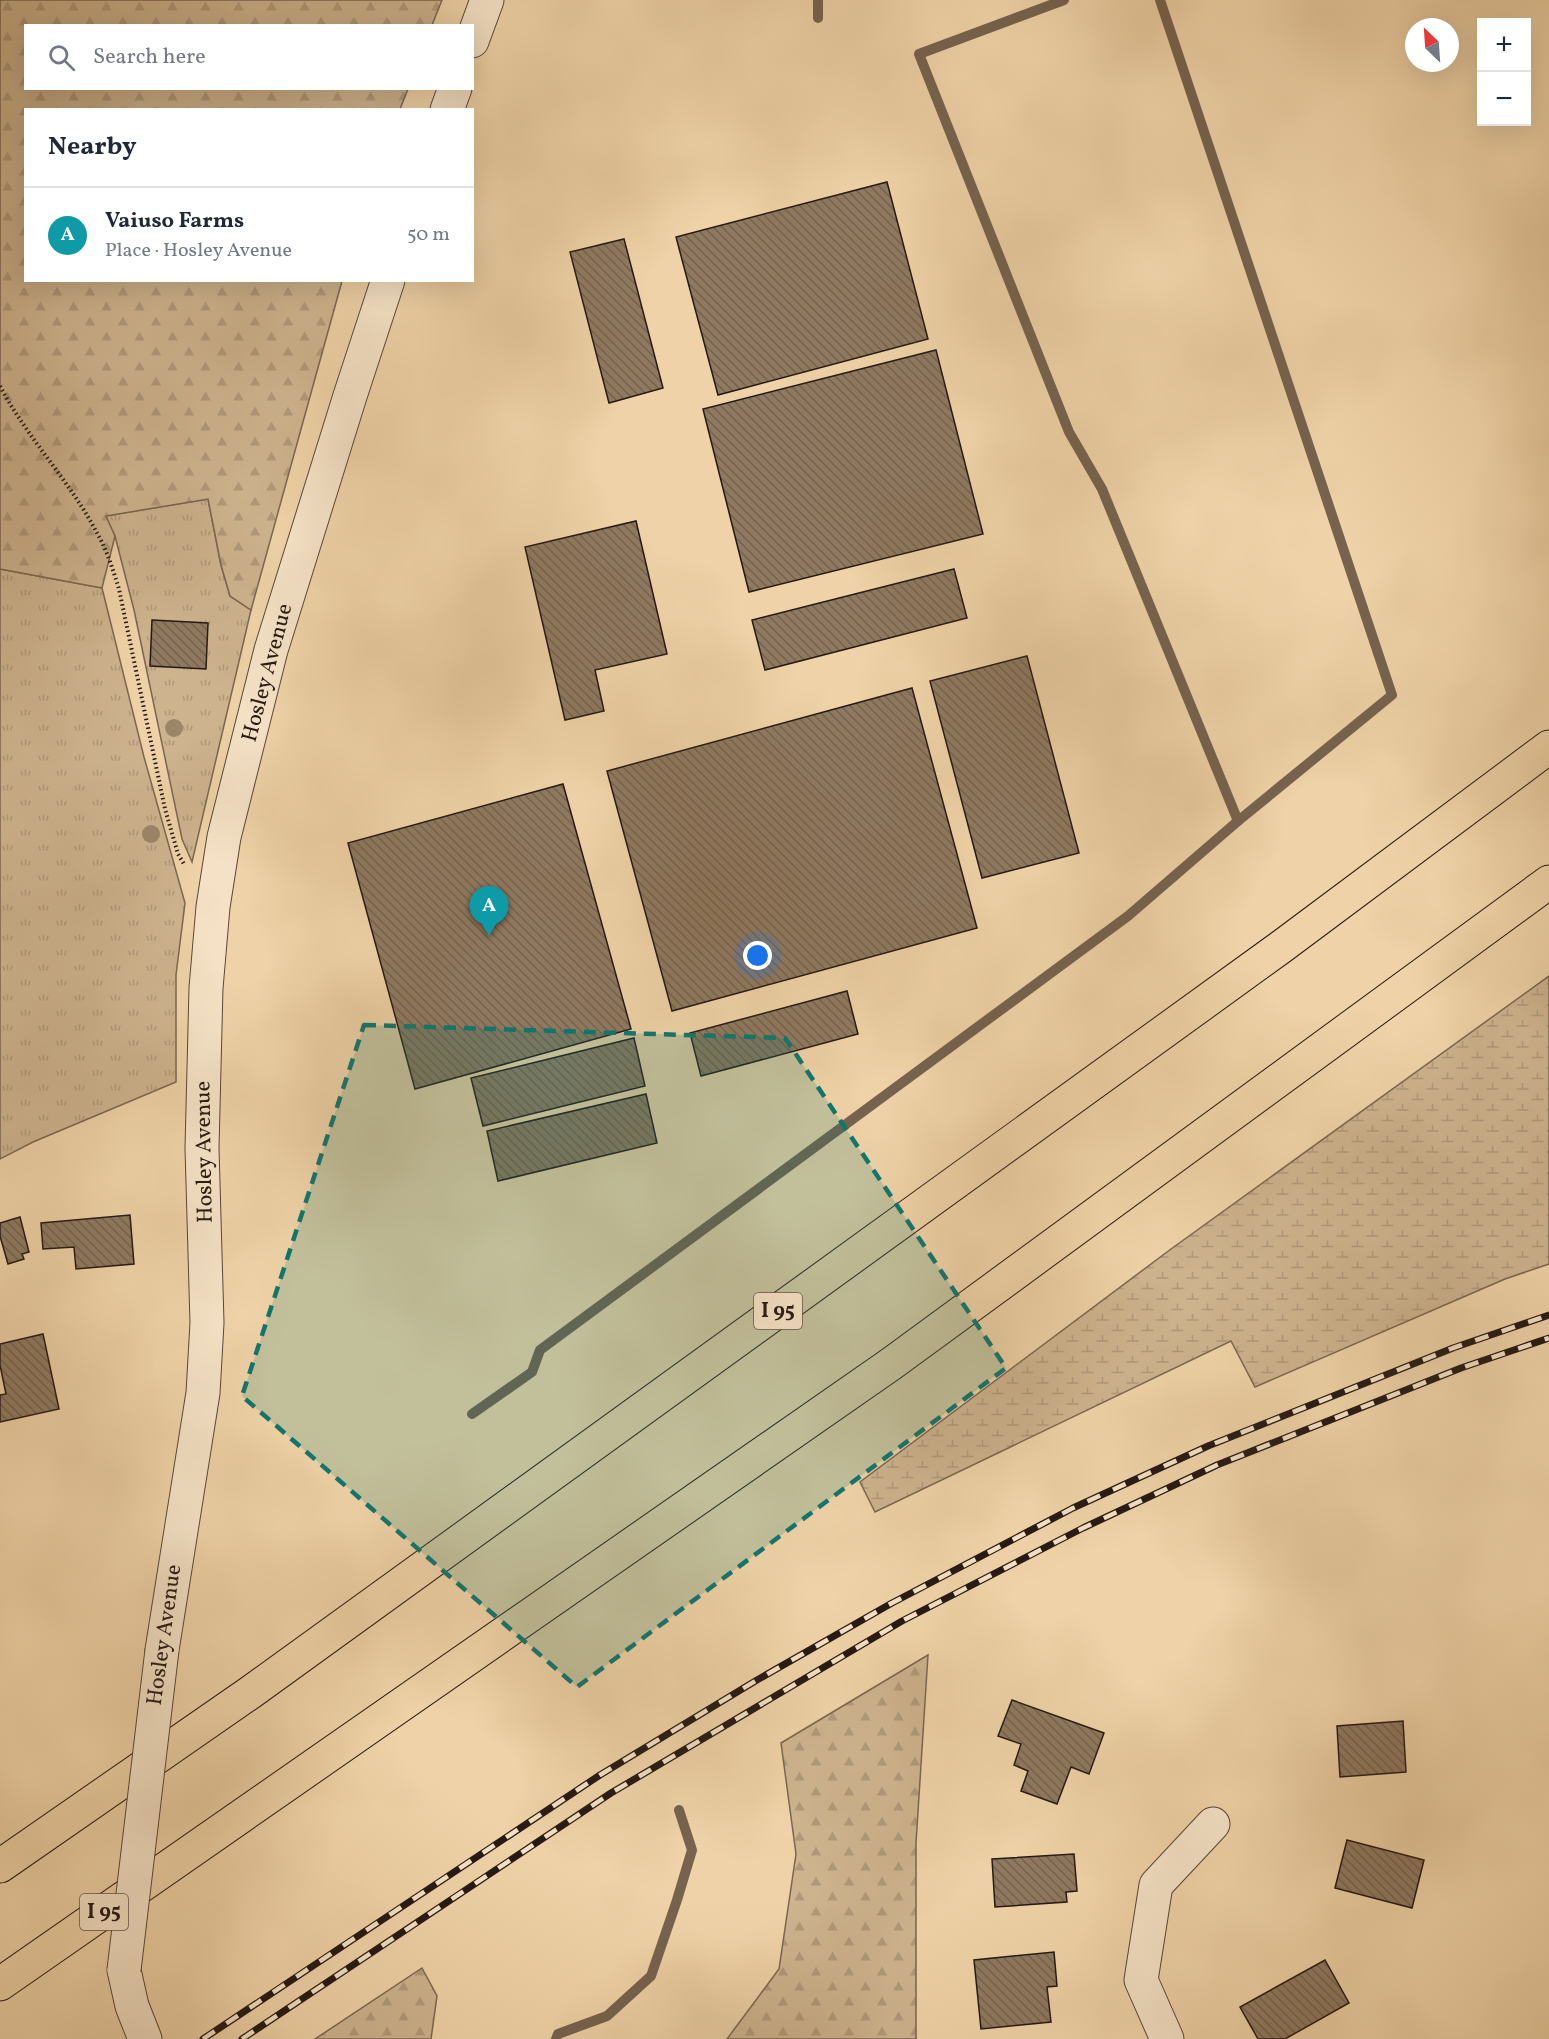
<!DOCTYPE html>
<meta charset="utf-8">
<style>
body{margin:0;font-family:Vollkorn,serif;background:#f2f2f3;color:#1f2937}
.controls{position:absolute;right:18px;top:18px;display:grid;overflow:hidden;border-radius:0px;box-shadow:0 6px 24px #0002}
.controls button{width:54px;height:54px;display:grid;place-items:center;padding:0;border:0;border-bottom:2px solid #e0e1e3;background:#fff;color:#1f2937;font:30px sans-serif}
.compass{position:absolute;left:1405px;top:18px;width:54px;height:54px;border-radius:50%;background:#fff;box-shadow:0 6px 24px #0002;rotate:335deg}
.you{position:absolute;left:758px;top:956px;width:21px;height:21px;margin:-15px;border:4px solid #fff;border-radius:50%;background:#1a73e8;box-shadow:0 0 0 9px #1a73e833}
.badge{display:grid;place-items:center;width:39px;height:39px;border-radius:50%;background:#8f2418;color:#fff;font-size:20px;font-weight:700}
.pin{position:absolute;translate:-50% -50px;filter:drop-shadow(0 2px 3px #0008)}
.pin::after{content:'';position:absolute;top:32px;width:21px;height:18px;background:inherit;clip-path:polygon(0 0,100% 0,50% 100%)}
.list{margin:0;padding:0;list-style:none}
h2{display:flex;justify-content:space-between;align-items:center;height:78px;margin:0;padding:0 24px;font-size:26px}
h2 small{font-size:20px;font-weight:400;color:#747a83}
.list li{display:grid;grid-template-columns:39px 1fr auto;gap:18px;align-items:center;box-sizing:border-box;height:96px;padding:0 24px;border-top:2px solid #e0e1e3}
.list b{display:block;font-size:22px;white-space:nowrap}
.list p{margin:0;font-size:20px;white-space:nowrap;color:#747a83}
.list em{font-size:20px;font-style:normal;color:#747a83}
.icon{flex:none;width:33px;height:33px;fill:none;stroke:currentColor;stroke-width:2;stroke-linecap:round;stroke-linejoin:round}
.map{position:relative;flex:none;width:1549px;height:2039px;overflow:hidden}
.search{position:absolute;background:#fff;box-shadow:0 6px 24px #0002;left:24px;top:24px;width:450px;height:66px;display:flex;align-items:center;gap:15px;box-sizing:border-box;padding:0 21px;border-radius:0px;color:#747a83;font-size:22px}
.panel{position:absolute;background:#fff;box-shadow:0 6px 24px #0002;left:24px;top:108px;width:450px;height:174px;border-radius:0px}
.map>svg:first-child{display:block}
</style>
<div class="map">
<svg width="1549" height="2039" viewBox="0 0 1549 2039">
<defs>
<pattern id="grass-tufts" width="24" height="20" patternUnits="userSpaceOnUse" patternTransform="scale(1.5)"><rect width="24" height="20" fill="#cdb38e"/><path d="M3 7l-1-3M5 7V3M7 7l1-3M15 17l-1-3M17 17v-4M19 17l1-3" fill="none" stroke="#b0997a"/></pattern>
<pattern id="forest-firs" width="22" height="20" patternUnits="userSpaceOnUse" patternTransform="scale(1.5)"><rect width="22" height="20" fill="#cdb38e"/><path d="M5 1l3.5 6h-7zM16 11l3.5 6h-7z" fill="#b0997a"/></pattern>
<pattern id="wetland-marsh" width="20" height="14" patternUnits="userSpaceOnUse" patternTransform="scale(1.5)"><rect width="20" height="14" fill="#cdb38e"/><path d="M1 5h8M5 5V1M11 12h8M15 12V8" fill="none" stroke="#b0997a"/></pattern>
<pattern id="building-back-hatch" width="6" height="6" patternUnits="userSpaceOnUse" patternTransform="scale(1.5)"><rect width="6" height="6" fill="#8f7960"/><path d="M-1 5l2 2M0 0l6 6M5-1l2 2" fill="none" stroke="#75624e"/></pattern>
</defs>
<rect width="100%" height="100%" fill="#efd2a7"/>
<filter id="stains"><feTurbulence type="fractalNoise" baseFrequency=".00333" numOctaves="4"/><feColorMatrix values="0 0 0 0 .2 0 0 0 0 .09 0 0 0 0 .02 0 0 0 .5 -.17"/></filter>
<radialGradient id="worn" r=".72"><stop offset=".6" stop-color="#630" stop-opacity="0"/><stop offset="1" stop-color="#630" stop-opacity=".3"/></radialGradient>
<g fill="url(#grass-tufts)" stroke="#7a6651" stroke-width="1.5">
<path d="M208,499L221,565L230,596L251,610L192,862L182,839L134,610L115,536L105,516Z"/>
<path d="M0,569L102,588L144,757L185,903L176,975V1082L33,1142L0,1159Z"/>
</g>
<g fill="url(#forest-firs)" stroke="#7a6651" stroke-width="1.5">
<path d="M0,0H442L432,25L26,26V88L408,89L400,109L26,110V280L342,281L251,610L230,596L221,565L208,499L106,516L115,536L102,588L0,569Z"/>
<path d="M928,1655L916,1843V2039H727L779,1969L796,1854L781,1743Z"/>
<path d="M422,1968L437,1996L431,2039H315Z"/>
</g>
<path fill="url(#wetland-marsh)" stroke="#7a6651" stroke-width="1.5" d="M1549,976V1264L1505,1279L1255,1387L1231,1341L875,1512L860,1482L1171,1249Z"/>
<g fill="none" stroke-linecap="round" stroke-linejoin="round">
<g stroke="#76624e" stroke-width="10">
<path d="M1160,0L1392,695L1238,821"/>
<path d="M818,18V0"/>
<path d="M472,1414L532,1372L540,1350L1128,916L1238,821L1102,489L1069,432L919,54L1064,0"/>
<path d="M556,2039L558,2034L607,2016L651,1976L677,1900L692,1850L679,1810"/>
</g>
</g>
<g fill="url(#building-back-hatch)" stroke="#261914" stroke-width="1.5">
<path d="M887,182L928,339L718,395L676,237Z"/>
<path d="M624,239L663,388L609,403L570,252Z"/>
<path d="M936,350L983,534L749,592L703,409Z"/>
<path d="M636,521L667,654L595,670L604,711L565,720L525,547Z"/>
<path d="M954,569L967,618L765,670L752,620Z"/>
<path d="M152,620L208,623L206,669L150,666Z"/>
<path d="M1027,656L1079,853L982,878L930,681Z"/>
<path d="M912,688L977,928L672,1011L607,771Z"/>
<path d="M563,784L631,1029L415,1089L348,843Z"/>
<path d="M847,991L858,1034L701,1076L690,1033Z"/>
<path d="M634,1038L645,1086L483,1126L471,1078Z"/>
<path d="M646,1094L657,1143L498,1181L487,1131Z"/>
<path d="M130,1215L134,1264L76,1269L74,1247L43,1249L41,1223Z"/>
<path d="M20,1217L29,1252L22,1254L24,1259L8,1264L0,1236V1223Z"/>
<path d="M43,1334L59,1409L0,1422V1395L6,1394L0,1365V1344Z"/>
<path d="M1012,1700L1104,1733L1089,1774L1071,1767L1057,1804L1021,1791L1028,1771L1014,1765L1021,1744L998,1736Z"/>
<path d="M1403,1721L1406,1772L1340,1777L1337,1726Z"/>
<path d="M1347,1840L1424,1860L1412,1908L1335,1888Z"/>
<path d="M1074,1854L1077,1891L1066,1892L1067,1902L995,1907L992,1859Z"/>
<path d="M1054,1952L1057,1986L1047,1987L1051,2022L981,2029L974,1960Z"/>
<path d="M1325,1960L1349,2003L1285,2039H1258L1240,2007Z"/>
</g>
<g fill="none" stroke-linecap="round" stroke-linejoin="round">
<defs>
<g id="minor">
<path d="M472,41L487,0"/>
<path d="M447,110L455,88"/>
<path d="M162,1650L203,1393L207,1323L202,1148L206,988L213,907L224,837L271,650L350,396L388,280"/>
<path d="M124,1970L132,2006L145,2039"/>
<path d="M1167,2039L1141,1980L1156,1885L1213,1824"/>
</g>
<g id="highway">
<path d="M0,1866L251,1692L1281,947L1549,747"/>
<path d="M0,1984L891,1364L1549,882"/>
</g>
</defs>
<use href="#minor" stroke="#584739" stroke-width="35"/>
<use href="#highway" stroke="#261914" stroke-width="35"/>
<path stroke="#261914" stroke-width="4" stroke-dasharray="1.5 3" stroke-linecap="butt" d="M0,386C27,438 70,481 97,533C107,550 113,570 119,589L165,809L178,854L184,864"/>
<use href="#minor" stroke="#f5e2c6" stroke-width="33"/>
<use href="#highway" stroke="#efd2a7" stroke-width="33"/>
<defs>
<g id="rail">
<path d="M203,2039L600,1775L757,1680L892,1603L1073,1508L1208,1446L1453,1348L1549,1315"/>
<path d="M242,2039L611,1793L902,1621L1083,1528L1217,1465L1461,1368L1549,1338"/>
</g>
</defs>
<use href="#rail" stroke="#261914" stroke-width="7"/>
<use href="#rail" stroke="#f5e2c6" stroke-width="4.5" stroke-dasharray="14" stroke-linecap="butt"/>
<defs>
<path id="minor-bridge" d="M124,1970L162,1650"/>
</defs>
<use href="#minor-bridge" stroke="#584739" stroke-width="35" stroke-linecap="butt"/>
<use href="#minor-bridge" stroke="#f5e2c6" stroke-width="33"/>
</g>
<g fill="#9c866a">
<circle cx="174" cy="728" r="9"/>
<circle cx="151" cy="834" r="9"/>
</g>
<path fill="#0f766e" fill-opacity="0.2" stroke="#0f766e" stroke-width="4.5" stroke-dasharray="12 8" stroke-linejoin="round" d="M364,1025L785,1038L1006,1368L577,1687L242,1396Z"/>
<g text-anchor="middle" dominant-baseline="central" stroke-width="4.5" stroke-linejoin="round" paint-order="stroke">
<g fill="#f5e2c6" stroke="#645549" stroke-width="1.5">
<rect x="754" y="1293" width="48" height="36" rx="4.5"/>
<rect x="80" y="1894" width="48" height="36" rx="4.5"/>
</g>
<g font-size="21" font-weight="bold" fill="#261914">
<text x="778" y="1311">I 95</text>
<text x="104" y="1912">I 95</text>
</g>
<g font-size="22" fill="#261914" stroke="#f5e2c6">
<text transform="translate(268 673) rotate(-75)">Hosley Avenue</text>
<text transform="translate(205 1152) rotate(-91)">Hosley Avenue</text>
<text transform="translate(165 1635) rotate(-82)">Hosley Avenue</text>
</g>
</g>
<rect width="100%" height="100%" filter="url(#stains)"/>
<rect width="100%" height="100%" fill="url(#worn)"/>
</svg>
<div class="controls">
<button>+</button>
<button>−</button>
</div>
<svg class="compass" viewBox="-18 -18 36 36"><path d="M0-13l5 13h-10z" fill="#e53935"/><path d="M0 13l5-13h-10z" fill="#747a83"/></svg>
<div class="you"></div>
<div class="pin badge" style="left:489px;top:936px;background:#0f9aa8">A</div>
<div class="search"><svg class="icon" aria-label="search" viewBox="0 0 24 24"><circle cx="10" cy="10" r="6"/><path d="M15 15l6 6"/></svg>Search here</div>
<section class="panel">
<h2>Nearby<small></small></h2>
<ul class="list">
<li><span class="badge" style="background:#0f9aa8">A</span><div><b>Vaiuso Farms</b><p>Place · Hosley Avenue</p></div><em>50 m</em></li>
</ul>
</section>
</div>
